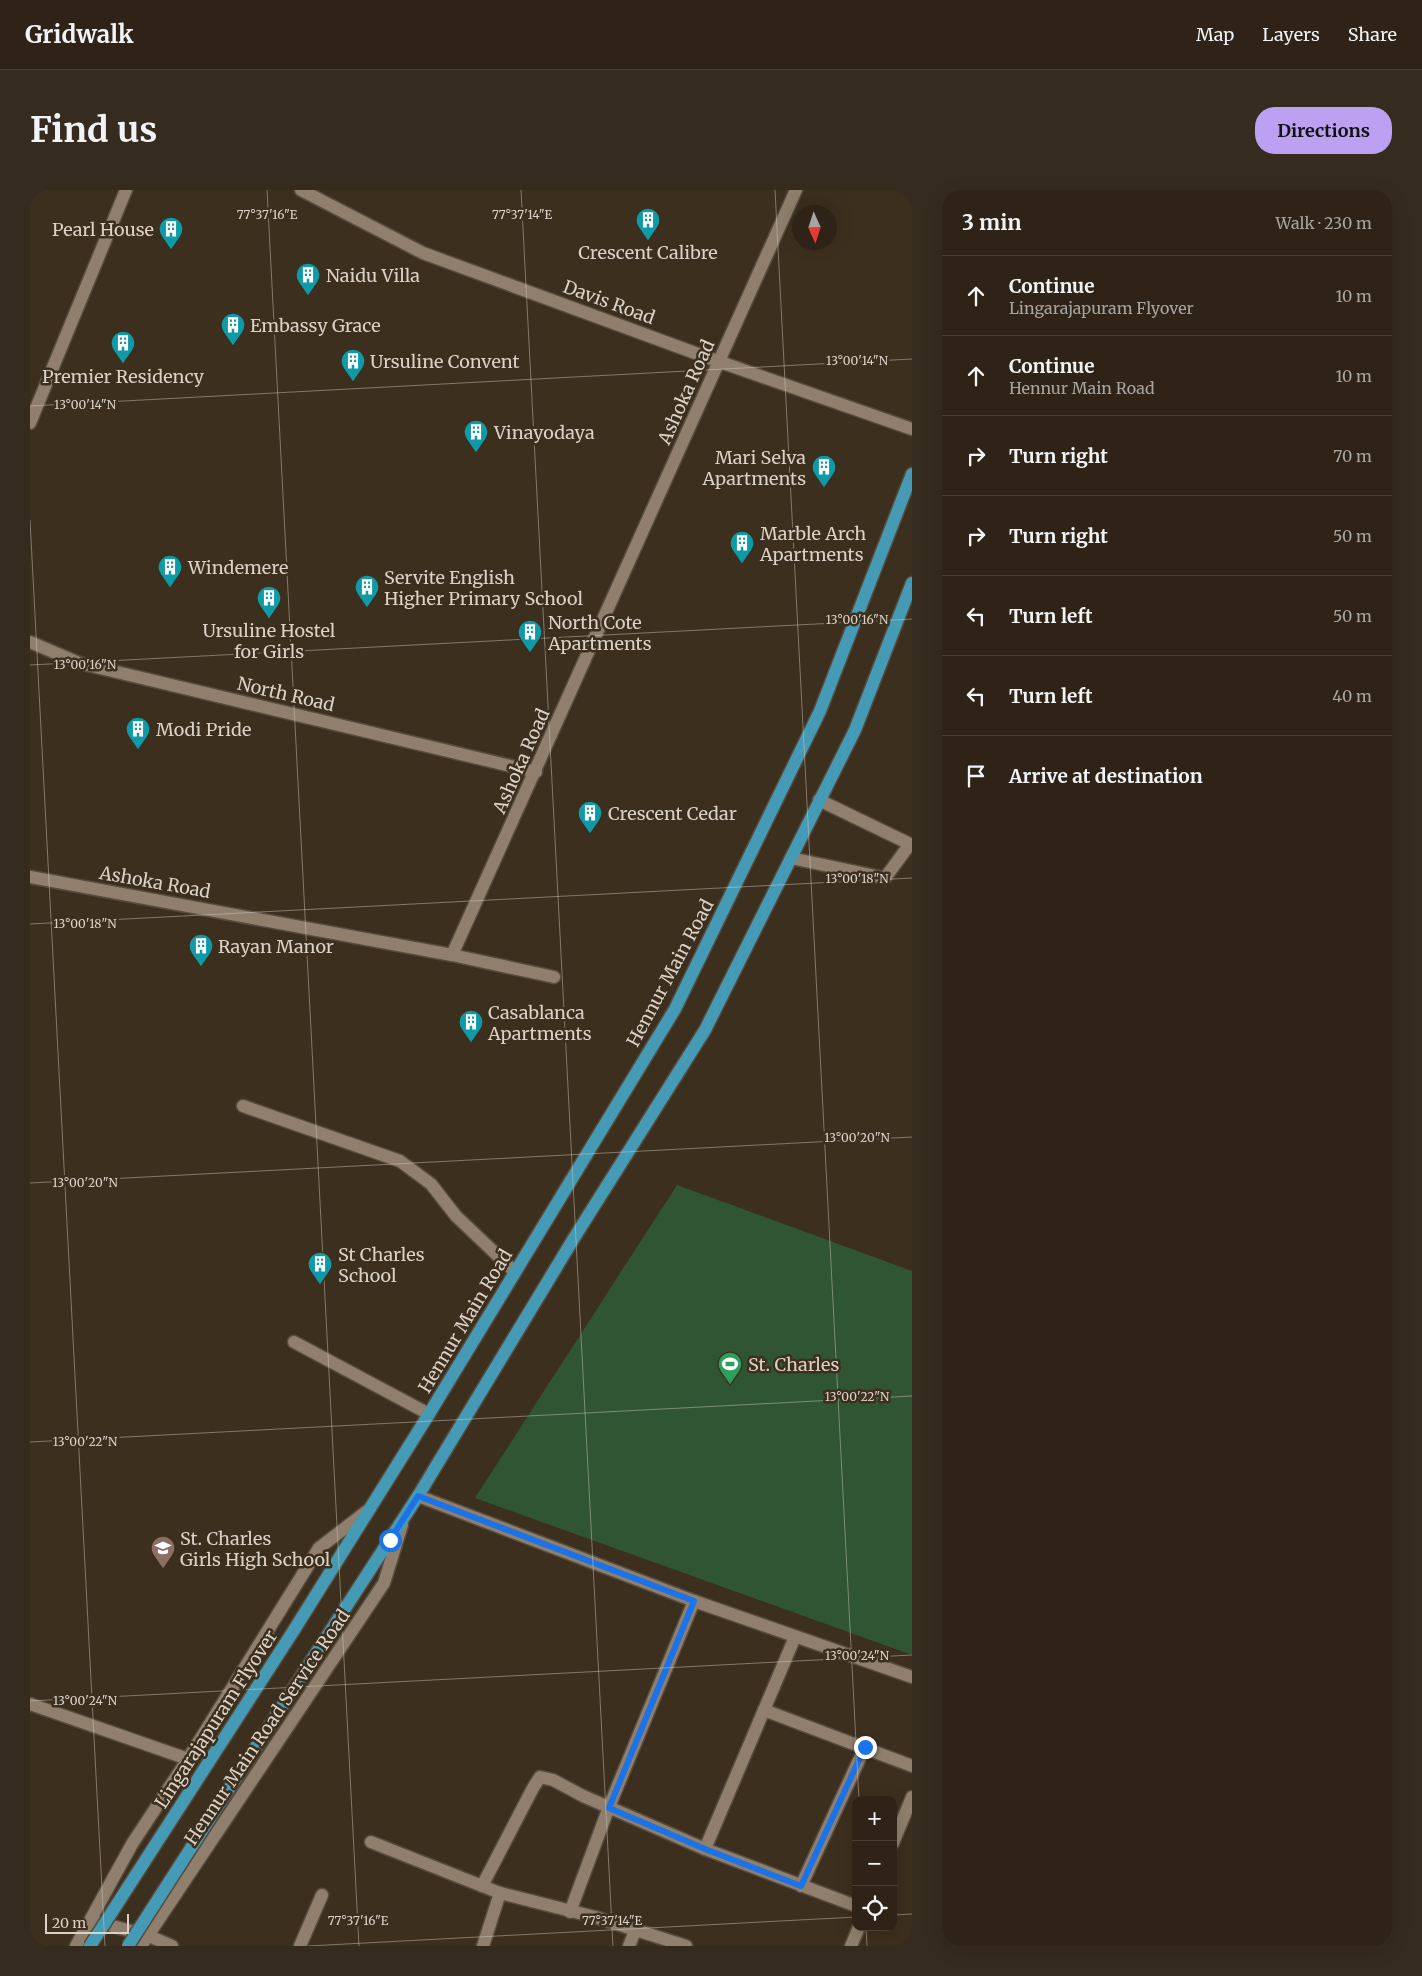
<!DOCTYPE html>
<meta charset="utf-8">
<style>
body{margin:0;font-family:Merriweather,serif;background:#362b1f;color:#f1f3f6}
.controls{position:absolute;right:15px;bottom:15px;display:grid;overflow:hidden;border-radius:10px;box-shadow:0 5px 20px #0002}
.controls button{width:45px;height:45px;display:grid;place-items:center;padding:0;border:0;border-bottom:1px solid #494035;background:#2e2316;color:#f1f3f6;font:25px sans-serif}
.compass{position:absolute;left:762px;top:15px;width:45px;height:45px;border-radius:50%;background:#2e2316;box-shadow:0 5px 20px #0002;rotate:177deg}
.scale{position:absolute;left:15px;bottom:12px;width:84px;box-sizing:border-box;padding-left:5px;border:2px solid #dad1c7;border-top:0;font-size:14px;line-height:18px;white-space:nowrap;color:#dad1c7;-webkit-text-stroke:4px #3d2f1e;paint-order:stroke}
.stop{position:absolute;width:15px;height:15px;margin:-11px;border:4px solid #1a73e8;border-radius:50%;background:#fff}
.stop.end{background:#1a73e8;border-color:#fff;box-shadow:0 1px 5px #0008}
.list{margin:0;padding:0;list-style:none}
h2{display:flex;justify-content:space-between;align-items:center;height:65px;margin:0;padding:0 20px;font-size:21px}
h2 small{font-size:16px;font-weight:400;color:#a7a4a1}
.list li{display:grid;grid-template-columns:32px 1fr auto;gap:15px;align-items:center;box-sizing:border-box;height:80px;padding:0 20px;border-top:1px solid #494035}
.list b{display:block;font-size:19px;white-space:nowrap}
.list p{margin:0;font-size:16px;white-space:nowrap;color:#a7a4a1}
.list em{font-size:16px;font-style:normal;color:#a7a4a1}
.icon{flex:none;width:28px;height:28px;fill:none;stroke:currentColor;stroke-width:2;stroke-linecap:round;stroke-linejoin:round}
.map{position:relative;flex:none;width:882px;height:1756px;overflow:hidden;border-radius:20px}
header{display:flex;align-items:center;gap:30px;box-sizing:border-box;height:70px;padding:0 25px;background:#2e2316;border-bottom:1px solid #494035}
header strong{font-size:24px}
nav{display:flex;gap:28px;margin-inline-start:auto;font-size:18px}
.intro{display:flex;align-items:center;justify-content:space-between;box-sizing:border-box;height:120px;padding:0 30px}
h1{margin:0;font-size:35px}
.button{padding:12px 22px;border-radius:20px;background:#bca0f2;color:#111;font-size:18px;font-weight:700}
main{display:flex;gap:30px;padding:0 30px}
aside{flex:1;background:#2e2316;border-radius:20px;box-shadow:0 5px 20px #0002}
.map>svg:first-child{display:block}
</style>
<header>
<strong>Gridwalk</strong>
<nav><a>Map</a><a>Layers</a><a>Share</a></nav>
</header>
<div class="intro"><h1>Find us</h1><a class="button">Directions</a></div>
<main>
<div class="map">
<svg width="882" height="1756" viewBox="0 0 882 1756">
<rect width="100%" height="100%" fill="#3d2f1e"/>
<path fill="#305533" d="M647,995L882,1081V1465L445,1308Z"/>
<g fill="none" stroke-linecap="round" stroke-linejoin="round">
<defs>
<g id="minor">
<path d="M271,0L393,63L676,167L882,239"/>
<path d="M0,233L96,0"/>
<path d="M0,452L49,473L506,582"/>
<path d="M761,668L855,688L880,654L789,610"/>
<path d="M0,687L422,765L766,0"/>
<path d="M422,765L524,787"/>
<path d="M213,916L370,971L401,994L426,1026L485,1082"/>
<path d="M264,1152L399,1224"/>
<path d="M388,1306L664,1411L882,1487"/>
<path d="M0,1514L158,1569"/>
<path d="M734,1520L882,1576"/>
<path d="M341,1652L470,1703L565,1727L656,1756"/>
<path d="M863,1653L882,1607"/>
<path d="M675,1659L765,1447"/>
<path d="M452,1696L503,1598L510,1587L523,1590L553,1606L675,1659L826,1716"/>
<path d="M771,1696L835,1557"/>
<path d="M540,1722L579,1617L664,1411"/>
<path d="M64,1731L119,1746L142,1756"/>
<path d="M46,1756L102,1654L158,1569L289,1358L337,1321"/>
<path d="M111,1756L354,1393L372,1335"/>
<path d="M270,1756L292,1705"/>
<path d="M453,1756L470,1703"/>
<path d="M599,1756L605,1741"/>
<path d="M821,1756L829,1737"/>
</g>
<g id="major">
<path d="M264,1440L399,1224L645,819L790,521L882,284"/>
<path d="M290,1457L388,1306L544,1048L675,840L825,540L882,393"/>
</g>
</defs>
<use href="#minor" stroke="#564b3d" stroke-width="15"/>
<use href="#major" stroke="#564b3d" stroke-width="15"/>
<use href="#minor" stroke="#8f7f6c" stroke-width="12"/>
<use href="#major" stroke="#459bb5" stroke-width="12"/>
<defs>
<g id="major-bridge">
<path d="M60,1756L264,1440"/>
<path d="M98,1756L290,1457"/>
</g>
</defs>
<use href="#major-bridge" stroke="#564b3d" stroke-width="15" stroke-linecap="butt"/>
<use href="#major-bridge" stroke="#459bb5" stroke-width="12"/>
</g>
<g fill="none" stroke-linecap="round" stroke-linejoin="round">
<path stroke="#1a73e8" stroke-width="6" d="M360,1350L388,1306L664,1411L579,1618L675,1659L771,1696L835,1557"/>
</g>
<path fill="none" stroke="#dad1c7" stroke-width="1" stroke-opacity="0.45" d="M237,0L329,1756M491,0L583,1756M745,0L829,1610M0,216L882,169M0,330L75,1756M0,475L882,429M0,734L882,688M0,993L882,947M0,1252L882,1206M0,1511L882,1465M863,1725L882,1724M836,1737L837,1756M278,1756L826,1727"/>
<defs>
<symbol id="building-pin" viewBox="-11 -11 22 30"><path d="M0 17L-7.5 6A9.5 9.5 0 1 1 7.5 6Z" fill="#0f9aa8" stroke="#3d2f1e"/><path d="M-4-6H4V6H1V3H-1V6H-4ZM-2.5-4.3h1.7v1.8h-1.7ZM.8-4.3h1.7v1.8H.8ZM-2.5-1h1.7V.8h-1.7ZM.8-1h1.7V.8H.8Z" fill="#fff"/></symbol>
<symbol id="stadium-pin" viewBox="-11 -11 22 30"><path d="M0 17L-7.5 6A9.5 9.5 0 1 1 7.5 6Z" fill="#2e9e5b" stroke="#3d2f1e"/><path d="M0-5a6.5 5 0 1 0 0 10a6.5 5 0 1 0 0-10ZM-3.5-1.8h7v3.6h-7Z" fill="#fff"/></symbol>
<symbol id="school-pin" viewBox="-11 -11 22 30"><path d="M0 17L-7.5 6A9.5 9.5 0 1 1 7.5 6Z" fill="#8d6e63" stroke="#3d2f1e"/><path d="M0-5L7-2L0 1L-7-2ZM-4 1L0 2.5L4 1V4Q0 6-4 4Z" fill="#fff"/></symbol>
</defs>
<g fill-rule="evenodd">
<use href="#building-pin" x="604" y="16" width="28" height="38"/>
<use href="#building-pin" x="127" y="25" width="28" height="38"/>
<use href="#building-pin" x="264" y="71" width="28" height="38"/>
<use href="#building-pin" x="189" y="121" width="28" height="38"/>
<use href="#building-pin" x="79" y="139" width="28" height="38"/>
<use href="#building-pin" x="309" y="157" width="28" height="38"/>
<use href="#building-pin" x="432" y="228" width="28" height="38"/>
<use href="#building-pin" x="780" y="263" width="28" height="38"/>
<use href="#building-pin" x="698" y="339" width="28" height="38"/>
<use href="#building-pin" x="126" y="363" width="28" height="38"/>
<use href="#building-pin" x="323" y="383" width="28" height="38"/>
<use href="#building-pin" x="225" y="394" width="28" height="38"/>
<use href="#building-pin" x="486" y="428" width="28" height="38"/>
<use href="#building-pin" x="94" y="525" width="28" height="38"/>
<use href="#building-pin" x="546" y="609" width="28" height="38"/>
<use href="#building-pin" x="157" y="742" width="28" height="38"/>
<use href="#building-pin" x="427" y="818" width="28" height="38"/>
<use href="#building-pin" x="276" y="1060" width="28" height="38"/>
<use href="#stadium-pin" x="686" y="1160" width="28" height="38"/>
<use href="#school-pin" x="119" y="1344" width="28" height="38"/>
</g>
<g text-anchor="middle" dominant-baseline="central" stroke-width="5" stroke-linejoin="round" paint-order="stroke">
<g font-size="18" fill="#dad1c7" stroke="#3d2f1e" text-anchor="start">
<text x="124" y="39" text-anchor="end">Pearl House</text>
<text x="618" y="62" text-anchor="middle">Crescent Calibre</text>
<text x="296" y="85">Naidu Villa</text>
<text x="220" y="135">Embassy Grace</text>
<text x="340" y="171">Ursuline Convent</text>
<text x="93" y="186" text-anchor="middle">Premier Residency</text>
<text x="464" y="242">Vinayodaya</text>
<text x="776" y="267" text-anchor="end">Mari Selva<tspan x="776" dy="21">Apartments</tspan></text>
<text x="730" y="343">Marble Arch<tspan x="730" dy="21">Apartments</tspan></text>
<text x="158" y="377">Windemere</text>
<text x="354" y="387">Servite English<tspan x="354" dy="21">Higher Primary School</tspan></text>
<text x="518" y="432">North Cote<tspan x="518" dy="21">Apartments</tspan></text>
<text x="239" y="440" text-anchor="middle">Ursuline Hostel<tspan x="239" dy="21">for Girls</tspan></text>
<text x="126" y="539">Modi Pride</text>
<text x="578" y="623">Crescent Cedar</text>
<text x="188" y="756">Rayan Manor</text>
<text x="458" y="822">Casablanca<tspan x="458" dy="21">Apartments</tspan></text>
<text x="308" y="1064">St Charles<tspan x="308" dy="21">School</tspan></text>
<text x="718" y="1174">St. Charles</text>
<text x="150" y="1348">St. Charles<tspan x="150" dy="21">Girls High School</tspan></text>
</g>
<g font-size="18" fill="#dad1c7" stroke="#3d2f1e">
<text transform="translate(579 112) rotate(20)">Davis Road</text>
<text transform="translate(656 202) rotate(-66)">Ashoka Road</text>
<text transform="translate(256 504) rotate(13)">North Road</text>
<text transform="translate(491 571) rotate(-66)">Ashoka Road</text>
<text transform="translate(125 692) rotate(10)">Ashoka Road</text>
<text transform="translate(640 783) rotate(-62)">Hennur Main Road</text>
<text transform="translate(435 1131) rotate(-59)">Hennur Main Road</text>
<text transform="translate(186 1529) rotate(-57)">Lingarajapuram Flyover</text>
<text transform="translate(237 1537) rotate(-56)">Hennur Main Road Service Road</text>
</g>
</g>
<g font-size="12" text-anchor="middle" fill="#dad1c7" stroke="#3d2f1e" stroke-width="5" stroke-linejoin="round" paint-order="stroke">
<text x="237" y="29">77°37'16"E</text>
<text x="492" y="29">77°37'14"E</text>
<text x="827" y="175">13°00'14"N</text>
<text x="55" y="219">13°00'14"N</text>
<text x="827" y="434">13°00'16"N</text>
<text x="55" y="479">13°00'16"N</text>
<text x="827" y="693">13°00'18"N</text>
<text x="55" y="738">13°00'18"N</text>
<text x="827" y="952">13°00'20"N</text>
<text x="55" y="997">13°00'20"N</text>
<text x="827" y="1211">13°00'22"N</text>
<text x="55" y="1256">13°00'22"N</text>
<text x="827" y="1470">13°00'24"N</text>
<text x="55" y="1515">13°00'24"N</text>
<text x="328" y="1735">77°37'16"E</text>
<text x="582" y="1735">77°37'14"E</text>
</g>
</svg>
<div class="controls">
<button>+</button>
<button>−</button>
<button><svg class="icon" aria-label="locate" viewBox="0 0 24 24"><circle cx="12" cy="12" r="6"/><path d="M12 2v4M12 18v4M2 12h4M18 12h4"/></svg></button>
</div>
<svg class="compass" viewBox="-18 -18 36 36"><path d="M0-13l5 13h-10z" fill="#e53935"/><path d="M0 13l5-13h-10z" fill="#a7a4a1"/></svg>
<div class="scale">20 m</div>
<div class="stop" style="left:360px;top:1350px"></div>
<div class="stop end" style="left:835px;top:1557px"></div>
</div>
<aside>
<h2>3 min<small>Walk · 230 m</small></h2>
<ul class="list">
<li><svg class="icon" aria-label="ahead" viewBox="0 0 24 24"><path d="M12 20V5M6 11l6-6 6 6"/></svg><div><b>Continue</b><p>Lingarajapuram Flyover</p></div><em>10 m</em></li>
<li><svg class="icon" aria-label="ahead" viewBox="0 0 24 24"><path d="M12 20V5M6 11l6-6 6 6"/></svg><div><b>Continue</b><p>Hennur Main Road</p></div><em>10 m</em></li>
<li><svg class="icon" aria-label="right" viewBox="0 0 24 24"><path d="M7 20v-9h11M14 6l5 5-5 5"/></svg><div><b>Turn right</b></div><em>70 m</em></li>
<li><svg class="icon" aria-label="right" viewBox="0 0 24 24"><path d="M7 20v-9h11M14 6l5 5-5 5"/></svg><div><b>Turn right</b></div><em>50 m</em></li>
<li><svg class="icon" aria-label="left" viewBox="0 0 24 24"><path d="M17 20v-9H6M10 6l-5 5 5 5"/></svg><div><b>Turn left</b></div><em>50 m</em></li>
<li><svg class="icon" aria-label="left" viewBox="0 0 24 24"><path d="M17 20v-9H6M10 6l-5 5 5 5"/></svg><div><b>Turn left</b></div><em>40 m</em></li>
<li><svg class="icon" aria-label="arrive" viewBox="0 0 24 24"><path d="M6 21V4h12l-3 4 3 4H6"/></svg><div><b>Arrive at destination</b></div></li>
</ul>
</aside>
</main>
